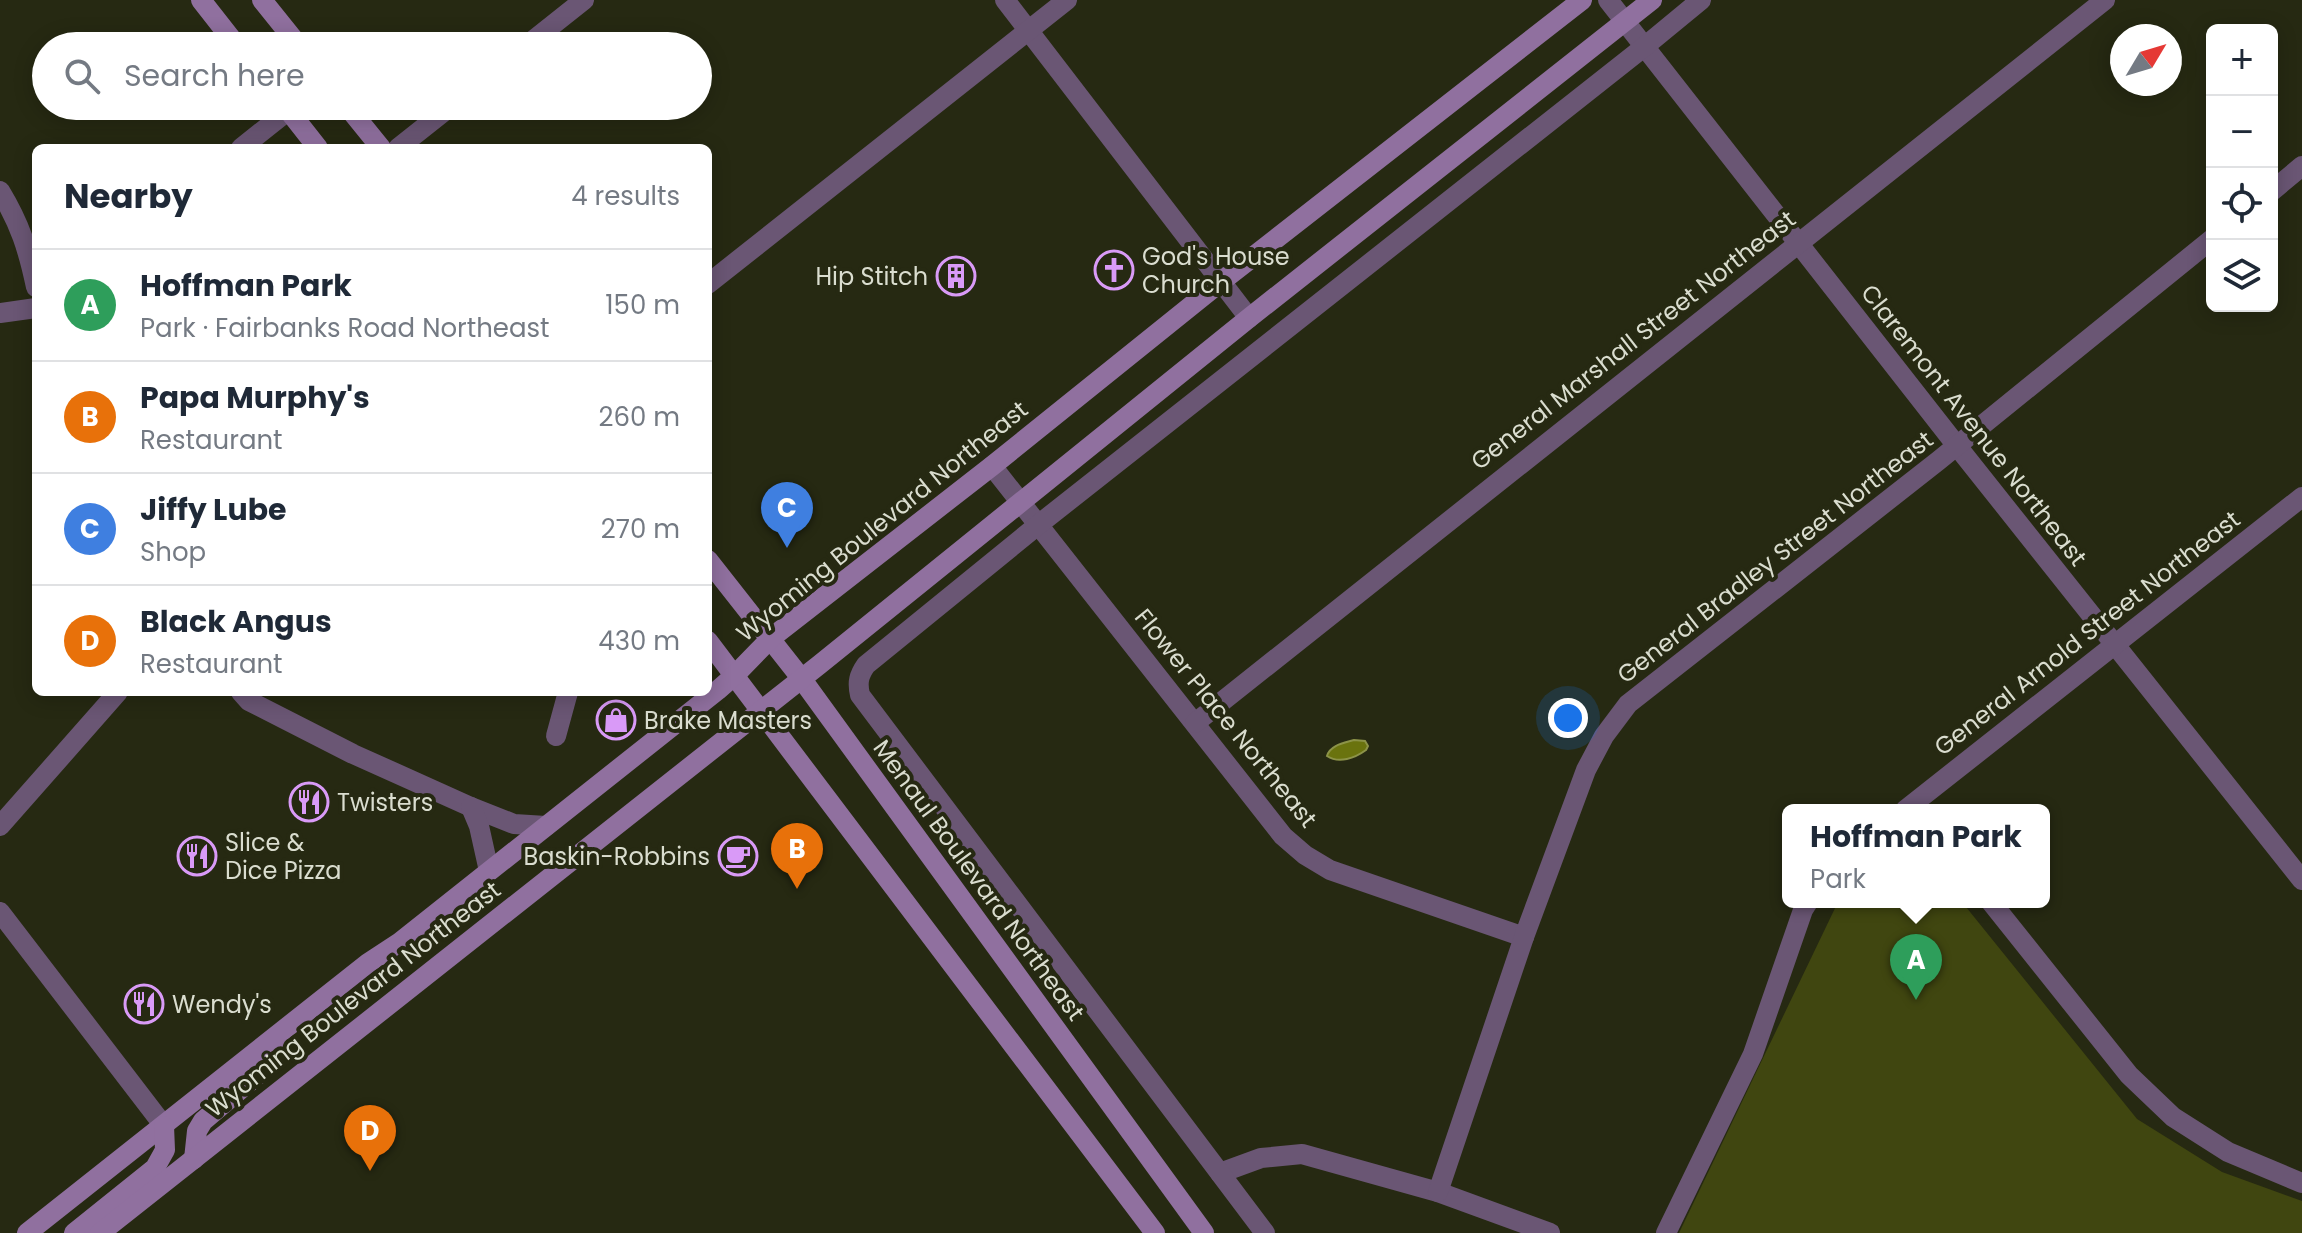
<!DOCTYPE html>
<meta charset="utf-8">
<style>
body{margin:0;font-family:Poppins,sans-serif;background:#f2f2f3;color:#1f2937}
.controls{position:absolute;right:24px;top:24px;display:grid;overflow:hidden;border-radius:12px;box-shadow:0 4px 20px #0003}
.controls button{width:72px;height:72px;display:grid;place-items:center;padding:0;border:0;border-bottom:2px solid #e0e1e3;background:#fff;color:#1f2937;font:40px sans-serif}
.compass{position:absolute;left:2110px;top:24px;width:72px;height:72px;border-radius:50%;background:#fff;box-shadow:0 4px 20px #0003;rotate:52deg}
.you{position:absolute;left:1568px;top:718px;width:28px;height:28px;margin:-20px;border:6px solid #fff;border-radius:50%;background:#1a73e8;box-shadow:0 0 0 12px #1a73e833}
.badge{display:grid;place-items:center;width:52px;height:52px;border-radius:50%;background:#1a73e8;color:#fff;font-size:26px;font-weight:700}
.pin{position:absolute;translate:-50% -66px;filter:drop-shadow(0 2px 4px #0008)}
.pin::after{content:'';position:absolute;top:42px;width:28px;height:24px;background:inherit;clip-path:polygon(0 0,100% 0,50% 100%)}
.popup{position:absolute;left:1782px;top:804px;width:268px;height:104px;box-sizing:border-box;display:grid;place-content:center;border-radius:12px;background:#fff;filter:drop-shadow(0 2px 6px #0005);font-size:26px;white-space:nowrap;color:#747a83}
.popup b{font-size:30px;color:#1f2937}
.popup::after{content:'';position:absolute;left:50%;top:100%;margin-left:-16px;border:16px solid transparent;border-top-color:#fff}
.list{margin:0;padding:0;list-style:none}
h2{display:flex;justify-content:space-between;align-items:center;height:104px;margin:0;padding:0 32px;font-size:34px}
h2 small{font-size:26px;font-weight:400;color:#747a83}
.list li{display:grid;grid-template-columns:52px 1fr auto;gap:24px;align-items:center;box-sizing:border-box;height:112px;padding:0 32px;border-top:2px solid #e0e1e3}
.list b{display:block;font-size:30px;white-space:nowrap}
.list p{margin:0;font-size:26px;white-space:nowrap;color:#747a83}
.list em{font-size:26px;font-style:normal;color:#747a83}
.icon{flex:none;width:44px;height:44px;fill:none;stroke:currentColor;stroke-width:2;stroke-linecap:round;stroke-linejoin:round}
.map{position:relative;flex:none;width:2302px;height:1233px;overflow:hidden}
.search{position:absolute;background:#fff;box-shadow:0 4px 20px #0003;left:32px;top:32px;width:680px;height:88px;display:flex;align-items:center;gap:20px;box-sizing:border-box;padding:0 28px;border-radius:44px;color:#747a83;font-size:30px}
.panel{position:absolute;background:#fff;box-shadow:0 4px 20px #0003;left:32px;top:144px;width:680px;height:552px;border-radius:12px}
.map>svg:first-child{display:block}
</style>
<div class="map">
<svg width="2302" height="1233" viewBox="0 0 2302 1233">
<rect width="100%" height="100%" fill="#262912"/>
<path fill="#404610" d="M1838,902H1962L2137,1119L2222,1172L2302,1201V1233H1679Z"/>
<path fill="#6a730e" stroke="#8c9348" stroke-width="2" d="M1354,740L1365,741L1368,746L1366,750C1355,758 1339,764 1327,756C1330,745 1344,743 1354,740Z"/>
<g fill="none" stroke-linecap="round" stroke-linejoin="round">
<g stroke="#6a5674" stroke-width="20">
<path d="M1005,0L1249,318"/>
<path d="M1608,0L1957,446L2302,880"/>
<path d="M526,46L584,0"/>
<path d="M241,148L294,106"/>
<path d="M398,148L451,106"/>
<path d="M0,191C20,224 28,249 36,287"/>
<path d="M2272,191L2302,166"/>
<path d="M708,284L1067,0"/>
<path d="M0,313L36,308"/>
<path d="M992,466L1283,836L1305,855L1330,870L1524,937"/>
<path d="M241,692L249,701L353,754L471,807L514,824L546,826"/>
<path d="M1195,723L2105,0"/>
<path d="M556,736L568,692"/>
<path d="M471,807L479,826L489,871"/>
<path d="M1905,810L2302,497"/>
<path d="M0,826L118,692"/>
<path d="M1991,902L2129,1075L2173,1117L2228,1152L2302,1183"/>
<path d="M0,912L164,1126"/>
<path d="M1220,1173L1261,1158L1302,1154L1438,1192L1550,1233"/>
<path d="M1438,1192L1524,937L1586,770L1604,736L1628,704L1938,461L2212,239"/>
<path d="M1265,1233L860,695C857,682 859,675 866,665L1038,525L1644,47L1701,0"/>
<path d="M1666,1233L1753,1054L1803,910L1808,902"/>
</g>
<g stroke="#90709f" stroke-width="20">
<path d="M201,0L237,46"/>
<path d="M262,0L299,46"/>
<path d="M285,106L318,148"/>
<path d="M347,106L381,148"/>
<path d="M708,560L801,678L1204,1233"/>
<path d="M708,641L1155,1233"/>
<path d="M194,1159L197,1131L203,1121L262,1071L277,1037"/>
<path d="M27,1233L368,963L400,942L718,690L735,675L771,638L992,466L1222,281L1582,0"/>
<path d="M74,1233L155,1168L165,1150L164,1126"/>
<path d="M100,1233L819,665L1249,318L1652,0"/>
</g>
</g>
<defs>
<symbol id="church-ring" viewBox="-11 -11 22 22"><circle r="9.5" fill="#262912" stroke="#d99af7" stroke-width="1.5"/><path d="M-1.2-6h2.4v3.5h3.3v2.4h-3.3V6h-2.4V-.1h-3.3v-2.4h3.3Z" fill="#d99af7"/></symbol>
<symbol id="building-ring" viewBox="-11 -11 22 22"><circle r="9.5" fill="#262912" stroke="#d99af7" stroke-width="1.5"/><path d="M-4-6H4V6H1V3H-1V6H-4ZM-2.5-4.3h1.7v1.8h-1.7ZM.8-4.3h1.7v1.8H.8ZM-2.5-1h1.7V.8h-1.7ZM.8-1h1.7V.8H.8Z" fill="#d99af7"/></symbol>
<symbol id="shop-ring" viewBox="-11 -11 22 22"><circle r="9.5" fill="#262912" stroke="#d99af7" stroke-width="1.5"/><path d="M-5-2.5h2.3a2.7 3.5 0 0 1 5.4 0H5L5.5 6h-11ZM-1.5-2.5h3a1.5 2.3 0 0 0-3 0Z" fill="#d99af7"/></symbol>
<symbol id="restaurant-ring" viewBox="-11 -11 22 22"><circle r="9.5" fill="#262912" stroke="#d99af7" stroke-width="1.5"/><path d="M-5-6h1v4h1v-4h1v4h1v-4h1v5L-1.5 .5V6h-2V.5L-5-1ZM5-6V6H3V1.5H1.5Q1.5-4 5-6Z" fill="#d99af7"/></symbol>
<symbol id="cafe-ring" viewBox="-11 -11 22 22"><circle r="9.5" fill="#262912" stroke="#d99af7" stroke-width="1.5"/><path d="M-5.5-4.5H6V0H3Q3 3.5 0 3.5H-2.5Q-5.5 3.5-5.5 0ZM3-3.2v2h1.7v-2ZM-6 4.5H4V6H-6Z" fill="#d99af7"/></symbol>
</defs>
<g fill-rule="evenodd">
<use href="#church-ring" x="1092" y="248" width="44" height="44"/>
<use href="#building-ring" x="934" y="254" width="44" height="44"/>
<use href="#shop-ring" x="594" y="698" width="44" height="44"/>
<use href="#restaurant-ring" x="287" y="780" width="44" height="44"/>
<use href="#restaurant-ring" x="175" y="834" width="44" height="44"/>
<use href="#cafe-ring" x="716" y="834" width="44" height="44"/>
<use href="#restaurant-ring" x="122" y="982" width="44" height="44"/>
</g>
<g text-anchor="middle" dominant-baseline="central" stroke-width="8" stroke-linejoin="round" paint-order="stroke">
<g font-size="24" fill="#daddcf" stroke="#262912" text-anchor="start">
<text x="1142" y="256">God's House<tspan x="1142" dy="28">Church</tspan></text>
<text x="928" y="276" text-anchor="end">Hip Stitch</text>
<text x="644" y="720">Brake Masters</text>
<text x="337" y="802">Twisters</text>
<text x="225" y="842">Slice &amp;<tspan x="225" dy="28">Dice Pizza</tspan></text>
<text x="710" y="856" text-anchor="end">Baskin-Robbins</text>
<text x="172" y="1004">Wendy's</text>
</g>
<g font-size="24" fill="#daddcf" stroke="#262912">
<text transform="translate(1633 340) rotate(-38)">General Marshall Street Northeast</text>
<text transform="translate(1974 425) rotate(52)">Claremont Avenue Northeast</text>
<text transform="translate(882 521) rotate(-39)">Wyoming Boulevard Northeast</text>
<text transform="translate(1775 557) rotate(-38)">General Bradley Street Northeast</text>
<text transform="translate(2087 633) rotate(-38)">General Arnold Street Northeast</text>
<text transform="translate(1226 718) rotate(51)">Flower Place Northeast</text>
<text transform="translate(979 880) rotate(54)">Menaul Boulevard Northeast</text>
<text transform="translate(353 999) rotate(-38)">Wyoming Boulevard Northeast</text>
</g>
</g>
</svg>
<div class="controls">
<button>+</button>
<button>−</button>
<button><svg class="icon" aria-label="locate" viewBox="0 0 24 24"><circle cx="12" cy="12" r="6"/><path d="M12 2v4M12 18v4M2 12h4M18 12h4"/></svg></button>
<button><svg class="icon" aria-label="layers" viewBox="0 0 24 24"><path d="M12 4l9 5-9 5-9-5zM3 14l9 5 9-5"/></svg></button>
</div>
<svg class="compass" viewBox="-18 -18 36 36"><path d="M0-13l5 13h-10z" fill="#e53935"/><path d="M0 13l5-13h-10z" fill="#747a83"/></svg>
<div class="you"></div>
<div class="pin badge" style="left:1916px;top:1000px;background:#2e9e5b">A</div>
<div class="popup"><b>Hoffman Park</b>Park</div>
<div class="pin badge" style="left:797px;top:889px;background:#e8710a">B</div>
<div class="pin badge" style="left:787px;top:548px;background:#3f7fe0">C</div>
<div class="pin badge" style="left:370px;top:1171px;background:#e8710a">D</div>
<div class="search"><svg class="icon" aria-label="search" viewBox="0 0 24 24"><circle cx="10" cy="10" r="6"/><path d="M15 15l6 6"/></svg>Search here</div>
<section class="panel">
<h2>Nearby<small>4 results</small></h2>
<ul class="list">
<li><span class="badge" style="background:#2e9e5b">A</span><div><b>Hoffman Park</b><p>Park · Fairbanks Road Northeast</p></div><em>150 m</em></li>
<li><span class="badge" style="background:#e8710a">B</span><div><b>Papa Murphy's</b><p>Restaurant</p></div><em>260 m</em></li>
<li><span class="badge" style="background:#3f7fe0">C</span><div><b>Jiffy Lube</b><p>Shop</p></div><em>270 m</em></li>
<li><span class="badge" style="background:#e8710a">D</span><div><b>Black Angus</b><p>Restaurant</p></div><em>430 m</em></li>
</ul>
</section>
</div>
